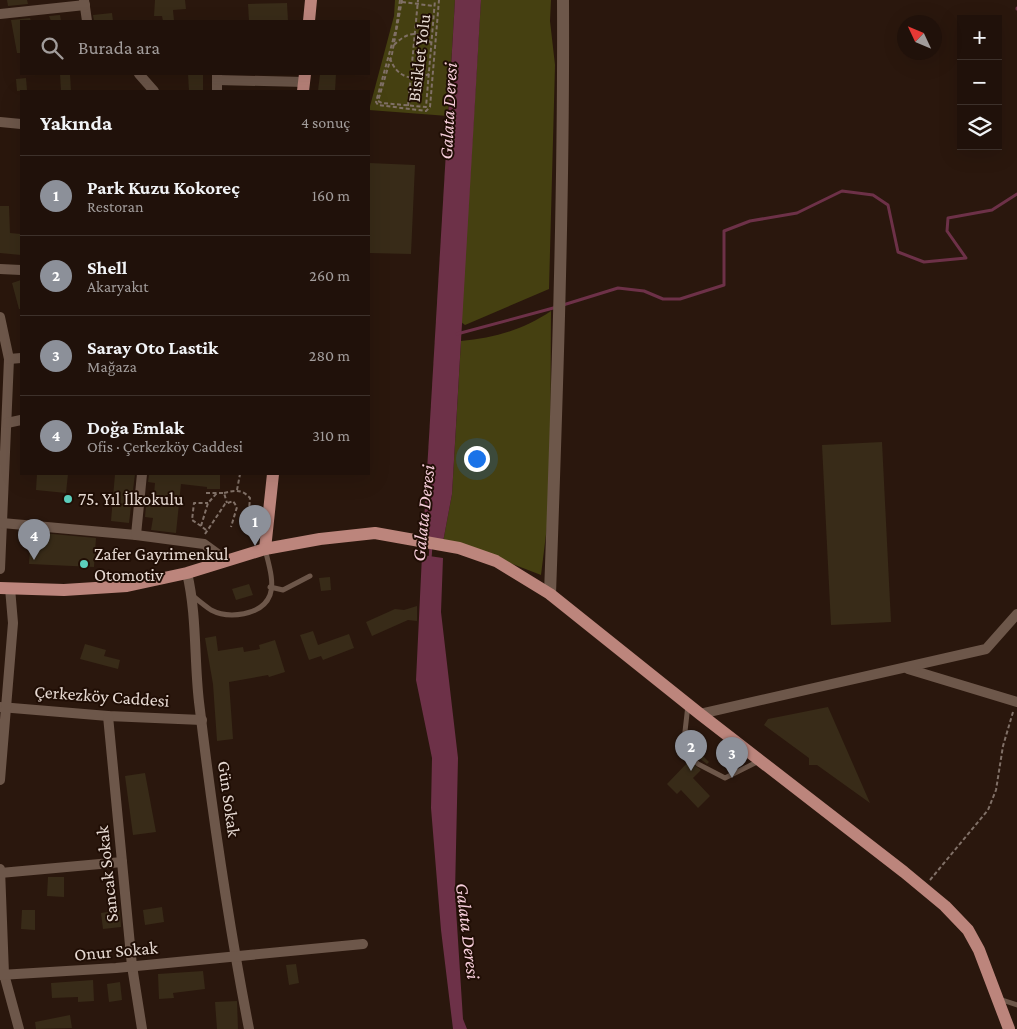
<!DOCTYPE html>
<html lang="tr">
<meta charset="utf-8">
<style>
body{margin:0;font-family:"Crimson Pro",serif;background:#2d1f18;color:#f1f3f6}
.controls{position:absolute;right:15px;top:15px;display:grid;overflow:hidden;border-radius:0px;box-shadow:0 5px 20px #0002}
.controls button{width:45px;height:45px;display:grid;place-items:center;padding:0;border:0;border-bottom:1px solid #3d312b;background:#20110a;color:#f1f3f6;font:25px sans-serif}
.compass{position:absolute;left:897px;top:15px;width:45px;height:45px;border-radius:50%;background:#20110a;box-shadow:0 5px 20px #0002;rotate:314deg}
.you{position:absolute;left:476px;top:458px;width:18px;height:18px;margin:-12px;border:4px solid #fff;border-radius:50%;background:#1a73e8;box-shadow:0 0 0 8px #1a73e833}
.badge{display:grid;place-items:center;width:32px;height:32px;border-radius:50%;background:#8c9099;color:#fff;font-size:16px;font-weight:700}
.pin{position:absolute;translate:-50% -41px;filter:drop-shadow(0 1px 2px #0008)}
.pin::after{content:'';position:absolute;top:26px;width:18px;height:15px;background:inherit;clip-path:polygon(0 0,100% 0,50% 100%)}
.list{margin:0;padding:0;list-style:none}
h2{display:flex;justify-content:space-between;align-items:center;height:65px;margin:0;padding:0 20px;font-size:21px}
h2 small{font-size:16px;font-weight:400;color:#a29d9c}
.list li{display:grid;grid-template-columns:32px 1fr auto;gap:15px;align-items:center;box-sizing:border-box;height:80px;padding:0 20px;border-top:1px solid #3d312b}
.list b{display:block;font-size:19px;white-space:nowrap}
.list p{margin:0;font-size:16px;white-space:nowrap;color:#a29d9c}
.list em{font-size:16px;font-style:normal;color:#a29d9c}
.icon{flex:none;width:28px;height:28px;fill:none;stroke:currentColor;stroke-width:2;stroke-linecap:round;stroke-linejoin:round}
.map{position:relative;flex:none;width:1017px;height:1029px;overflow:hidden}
.search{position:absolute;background:#20110a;box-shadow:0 5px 20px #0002;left:20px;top:20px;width:350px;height:55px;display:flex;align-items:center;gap:12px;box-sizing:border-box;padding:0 18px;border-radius:0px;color:#a29d9c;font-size:19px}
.panel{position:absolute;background:#20110a;box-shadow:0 5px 20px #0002;left:20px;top:90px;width:350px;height:385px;border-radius:0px}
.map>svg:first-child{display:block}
</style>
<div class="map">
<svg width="1017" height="1029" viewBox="0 0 1017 1029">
<rect width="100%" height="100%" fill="#2a170d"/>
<g fill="#454011">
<path d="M395,0H455L448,116L369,110L394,16Z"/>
<path d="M481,0H551L550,21L555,65L549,289L465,325L461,322Z"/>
<path d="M551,311L550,502L541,575L479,551L443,542L452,494L461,341C494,338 523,330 551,311Z"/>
</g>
<g fill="#6d3148">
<path d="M455,0H481L452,494L443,542L423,538Z"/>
<path d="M422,555L443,558L441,612L458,758L455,893L463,1019L467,1029H453L441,930L431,808L432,758L416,680Z"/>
</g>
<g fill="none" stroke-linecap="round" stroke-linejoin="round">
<g stroke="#6d3148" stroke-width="3">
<path d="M1017,8V9"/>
<path d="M563,305L618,288L644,291L663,299H680L724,285V231L750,221L797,213L842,191L873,195L888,205L898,252L924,262L966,258L947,231L948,218L992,210L1017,194"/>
<path d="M457,334L557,307"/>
<path d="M430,559L431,545"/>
</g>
</g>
<g fill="#382b18">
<path d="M7,0H27L28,4L8,6Z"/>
<path d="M155,0H185L186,9L173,10L174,21H163L162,16H154Z"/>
<path d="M287,3L288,21H249L248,4Z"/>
<path d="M112,13L113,21H94L93,15Z"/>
<path d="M60,15L61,21H51L49,16Z"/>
<path d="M30,18L31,21H21V53H17L11,20Z"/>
<path d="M60,74H70L71,91H61Z"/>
<path d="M188,74H203V91H189Z"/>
<path d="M320,74H336L335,91H318Z"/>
<path d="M26,78L27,90L17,91L16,79Z"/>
<path d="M369,163L415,165L411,254L369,253Z"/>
<path d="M0,206H9L10,233L21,234V255L0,253Z"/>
<path d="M21,280V309H19L12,283Z"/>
<path d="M882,442L891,622L831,625L822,445Z"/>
<path d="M37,474H68L66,493L36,490Z"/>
<path d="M115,474H135L129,523L111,521Z"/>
<path d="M149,474H220V489H207V487L181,484L176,533L151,530L153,518L145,517L146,505L153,506L155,483L148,482Z"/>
<path d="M31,532L96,538L94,567L29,564Z"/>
<path d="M330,577L331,590L321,591L319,578Z"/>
<path d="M249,584L253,595L236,600L232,589Z"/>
<path d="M417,606V621L408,620L372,636L366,622L395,609L404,610Z"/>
<path d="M313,631L318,645L349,634L354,648L323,660L321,656L309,660L300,635Z"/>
<path d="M216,636L218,651L243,647L244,652L260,649L259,645L275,640L285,672L269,677L268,675L229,682L233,739L217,741L213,684L205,638Z"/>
<path d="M85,644L106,650L104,656L120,660L118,669L80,659Z"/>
<path d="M828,707L870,803L817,765H809V758L764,725L768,719Z"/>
<path d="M699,752L709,762L707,764L695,755Z"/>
<path d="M689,761L701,770L693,778L710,796L698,808L681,790L677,794L667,784Z"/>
<path d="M145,773L156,832L133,835L125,776Z"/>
<path d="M48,877H64V897L47,896Z"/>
<path d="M162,907L164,922L145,925L143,910Z"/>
<path d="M22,910H35V930L21,929Z"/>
<path d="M120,910L121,927L103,929L101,913Z"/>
<path d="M296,964L299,983L289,985L286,965Z"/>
<path d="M203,971L205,989L173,993L174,998L159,999L158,974Z"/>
<path d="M93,980L94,1001L78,1002V997L52,998L51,983Z"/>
<path d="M120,982L122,1000L109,1002L107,984Z"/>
<path d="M237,1001L238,1029H217L215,1002Z"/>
<path d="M70,1015L72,1028L36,1029L35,1022Z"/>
</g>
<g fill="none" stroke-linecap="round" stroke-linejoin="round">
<g stroke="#807067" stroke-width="2" stroke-dasharray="4 2.5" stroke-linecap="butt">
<path d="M400,0L396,29L376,102L378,105L426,111L430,107L439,0"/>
<path d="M402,0L392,54L378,101L382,103L426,107L435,0"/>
<path d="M402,2L434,6"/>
<path d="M394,45C406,33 418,29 431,43"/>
<path d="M390,58C396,77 412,82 429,74"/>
<path d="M408,106L418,0"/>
<path d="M237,490L240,474"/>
<path d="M206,493H224L227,503"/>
<path d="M224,493C235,490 242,489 250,498L249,510"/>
<path d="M201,526L192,520L194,503H208"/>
<path d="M206,530L201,526L208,503L217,493"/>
<path d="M205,534L225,504L233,501L237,507L231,527"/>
<path d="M930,880L988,810L996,790L1003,746L1013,712"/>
</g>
<g stroke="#6d574a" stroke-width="5">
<path d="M270,587L283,590L310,576"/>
<path d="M193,596C199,601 205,606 211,610C228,619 262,616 270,595C275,582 268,562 265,549"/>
<path d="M688,705L683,749L698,764L725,778L759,761"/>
<path d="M999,999L1017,1005"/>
</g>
<g stroke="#6d574a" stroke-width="10">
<path d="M84,0L87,21"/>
<path d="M0,14L85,5"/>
<path d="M139,74L154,91"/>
<path d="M217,75V91"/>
<path d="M217,80L304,82"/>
<path d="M0,122L21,124"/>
<path d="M0,269L21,270"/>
<path d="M0,317L9,359L0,569"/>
<path d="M9,359L21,358"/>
<path d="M7,423L21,420"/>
<path d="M2,523L136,535L204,544L226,560"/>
<path d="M136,535L142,474"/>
<path d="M187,573C197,615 194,659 199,702C212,811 228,921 249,1029"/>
<path d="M908,669L1017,702"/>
<path d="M0,707L108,716L202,720"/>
<path d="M700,714L986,649L1017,614"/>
<path d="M108,716L132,966L142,1029"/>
<path d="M0,780L13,623L10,588"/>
<path d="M0,869L4,974L19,1029"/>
<path d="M0,873L122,862"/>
<path d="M0,975L116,968L363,944"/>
</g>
<path stroke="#6d574a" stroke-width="12" d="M550,594C557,396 564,198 563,0"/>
<g stroke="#bc857c" stroke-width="12">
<path d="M309,21L311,0"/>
<path d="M303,91L305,74"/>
<path d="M265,549L273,474"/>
<path d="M0,588L64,590L127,586L187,573L265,549L320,539L375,533L459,548L496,561L550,594L700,714L904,872L945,906L968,930L979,950L1009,1029"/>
</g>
</g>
<g fill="#5bcebc" stroke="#200e05" stroke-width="2">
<circle cx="68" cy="499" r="5"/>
<circle cx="84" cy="564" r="5"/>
</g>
<g text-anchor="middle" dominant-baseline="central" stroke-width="4" stroke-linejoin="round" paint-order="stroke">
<g font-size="18" fill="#e6d9d2" stroke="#200e05">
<text transform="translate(419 58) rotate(-83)">Bisiklet Yolu</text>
<text transform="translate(102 696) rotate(4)">Çerkezköy Caddesi</text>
<text transform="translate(229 799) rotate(82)">Gün Sokak</text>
<text transform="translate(107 874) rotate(-96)">Sancak Sokak</text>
<text transform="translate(116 951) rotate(-5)">Onur Sokak</text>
</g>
<g font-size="18" fill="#e6d9d2" stroke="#200e05" text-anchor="start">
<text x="78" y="499">75. Yıl İlkokulu</text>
<text x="94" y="554">Zafer Gayrimenkul<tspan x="94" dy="21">Otomotiv</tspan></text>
</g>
<g font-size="19" font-style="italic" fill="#f7cedb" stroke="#200e05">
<text transform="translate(448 111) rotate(-87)">Galata Deresi</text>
<text transform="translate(423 513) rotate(-84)">Galata Deresi</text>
<text transform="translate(468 931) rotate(83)">Galata Deresi</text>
</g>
</g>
</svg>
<div class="controls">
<button>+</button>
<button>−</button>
<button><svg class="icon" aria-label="layers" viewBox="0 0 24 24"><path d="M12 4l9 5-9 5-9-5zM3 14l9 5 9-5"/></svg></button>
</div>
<svg class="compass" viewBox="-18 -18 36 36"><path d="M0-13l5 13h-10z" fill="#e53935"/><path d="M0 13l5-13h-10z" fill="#a29d9c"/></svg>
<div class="you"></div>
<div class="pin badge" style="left:255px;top:546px">1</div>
<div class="pin badge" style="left:691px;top:771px">2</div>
<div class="pin badge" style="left:732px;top:778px">3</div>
<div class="pin badge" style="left:34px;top:560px">4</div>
<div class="search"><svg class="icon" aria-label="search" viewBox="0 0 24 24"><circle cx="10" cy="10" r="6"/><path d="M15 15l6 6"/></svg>Burada ara</div>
<section class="panel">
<h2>Yakında<small>4 sonuç</small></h2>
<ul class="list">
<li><span class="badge">1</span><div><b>Park Kuzu Kokoreç</b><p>Restoran</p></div><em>160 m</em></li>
<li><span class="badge">2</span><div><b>Shell</b><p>Akaryakıt</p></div><em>260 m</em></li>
<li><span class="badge">3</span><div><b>Saray Oto Lastik</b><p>Mağaza</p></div><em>280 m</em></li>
<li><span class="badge">4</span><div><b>Doğa Emlak</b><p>Ofis · Çerkezköy Caddesi</p></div><em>310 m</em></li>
</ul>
</section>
</div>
